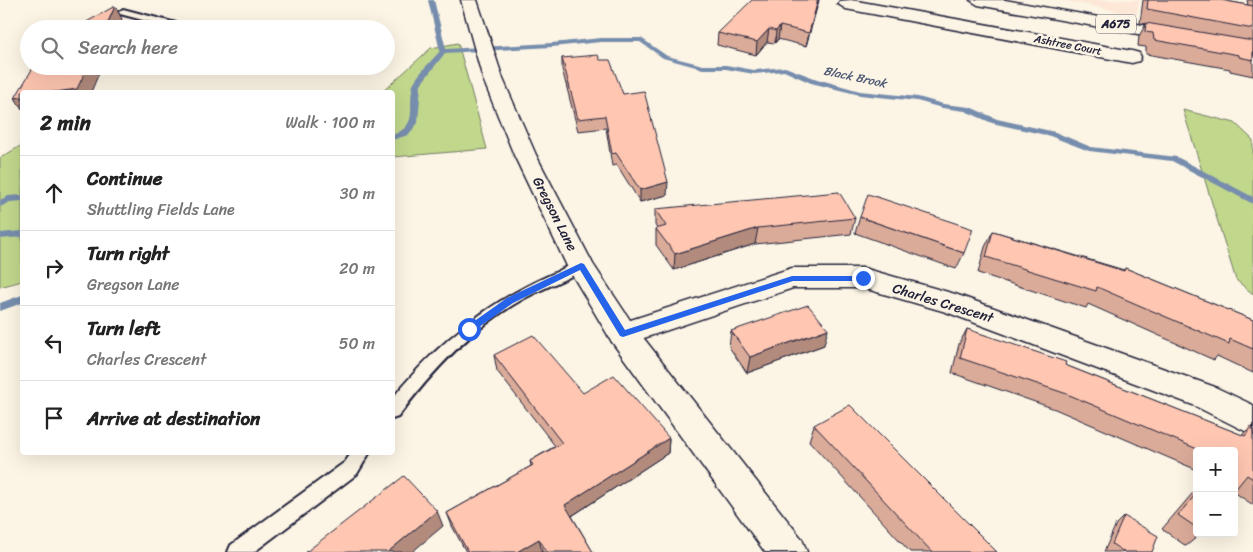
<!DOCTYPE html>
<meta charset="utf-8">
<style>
body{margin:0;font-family:Sriracha,sans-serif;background:#f2f2f2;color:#222}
.controls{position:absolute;right:15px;bottom:15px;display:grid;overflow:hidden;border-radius:5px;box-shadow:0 5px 20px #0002}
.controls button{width:45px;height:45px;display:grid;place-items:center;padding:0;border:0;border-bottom:1px solid #e0e0e0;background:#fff;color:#222;font:25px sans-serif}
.stop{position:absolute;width:15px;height:15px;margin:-11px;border:4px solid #2563eb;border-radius:50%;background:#fff}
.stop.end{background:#2563eb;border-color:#fff;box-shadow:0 1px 5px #0008}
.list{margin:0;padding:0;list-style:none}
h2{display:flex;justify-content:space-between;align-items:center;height:65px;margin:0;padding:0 20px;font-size:21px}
h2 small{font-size:16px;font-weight:400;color:#767676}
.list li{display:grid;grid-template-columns:32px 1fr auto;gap:15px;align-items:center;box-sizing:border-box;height:75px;padding:0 20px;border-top:1px solid #e0e0e0}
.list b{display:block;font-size:19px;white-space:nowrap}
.list p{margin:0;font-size:16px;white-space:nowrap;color:#767676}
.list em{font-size:16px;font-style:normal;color:#767676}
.icon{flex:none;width:28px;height:28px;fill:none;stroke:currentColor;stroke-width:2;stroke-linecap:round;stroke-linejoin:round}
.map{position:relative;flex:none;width:1253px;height:552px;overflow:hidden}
.search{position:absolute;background:#fff;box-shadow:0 5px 20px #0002;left:20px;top:20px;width:375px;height:55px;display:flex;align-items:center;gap:12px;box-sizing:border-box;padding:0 18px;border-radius:28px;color:#767676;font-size:19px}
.panel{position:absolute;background:#fff;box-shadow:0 5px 20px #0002;left:20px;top:90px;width:375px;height:365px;border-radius:5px}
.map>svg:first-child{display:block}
</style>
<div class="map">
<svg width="1253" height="552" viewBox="0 0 1253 552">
<rect width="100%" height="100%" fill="#fcf5e5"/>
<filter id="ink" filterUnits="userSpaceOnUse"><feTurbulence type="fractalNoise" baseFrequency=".02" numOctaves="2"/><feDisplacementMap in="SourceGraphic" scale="10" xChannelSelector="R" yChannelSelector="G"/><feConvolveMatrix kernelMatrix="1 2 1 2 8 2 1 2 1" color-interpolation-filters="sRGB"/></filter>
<g filter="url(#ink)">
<path fill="#fde7d6" d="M1061,0H1139L1137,15Z"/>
<g fill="#c1d78c" stroke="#727c64">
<path d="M458,43L487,149L393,157L392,92H382L431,48Z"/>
<path d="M1183,110L1235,123L1253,140V294L1236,280Z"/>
<path d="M22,145V281L0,287V158Z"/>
</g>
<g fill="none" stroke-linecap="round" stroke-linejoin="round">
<g fill="#778dad" fill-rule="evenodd">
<path d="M428,0H434L446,49L552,43L601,38H641L667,56L703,65H726L754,70L785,67L817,79L860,91L918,97L943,104L970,107L997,119L1055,132L1091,147L1177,157L1253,197V204L1172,161L1089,151L1050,136L992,123L965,111L942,108L917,101L860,95L811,83L784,71L754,74L726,69H703L663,58L640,42H601L552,47L445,53L421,84L418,123L408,135L392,140V135C420,125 407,108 413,85C416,76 433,59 440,51Z"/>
<path d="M22,195V201L10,202L0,207V200L8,196Z"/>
<path d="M22,231V237L0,239V233Z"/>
<path d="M22,295V303L0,311V303Z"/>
</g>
<defs>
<g id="service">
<path d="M123,9L176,23L177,25L173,28L120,14L119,12Z"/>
<path d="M581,261L586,263L588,266L586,269C565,280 543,288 523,299C473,327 432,371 398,417L392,419V399C435,345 487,303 550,275C560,271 570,264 581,261Z"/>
<path d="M352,452H370L357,474L254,552H228L231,545L345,462Z"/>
</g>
<g id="minor">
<path d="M851,0L1132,51L1139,53L1141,57L1139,61L1132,63L846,9L838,4L840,1Z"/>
<path d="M792,268H863L955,294L1215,387L1253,405V435L1193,405L946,312L863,288H793L623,345L612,342L608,334L612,326Z"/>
</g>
<path id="tertiary" d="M461,0H477L503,79L536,155L593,264L634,326L802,539L807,552H765L612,342L567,266L514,155L483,79Z"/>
<path id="primary" d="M970,0H1005L1253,45V55L978,5Z"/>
</defs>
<use href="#service" stroke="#22223b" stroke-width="4"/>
<use href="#minor" stroke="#22223b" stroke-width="3"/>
<use href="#tertiary" stroke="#22223b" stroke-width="3"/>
<use href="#primary" stroke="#22223b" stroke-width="3"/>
<use href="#service" fill="#fcf5e5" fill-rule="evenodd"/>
<use href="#minor" fill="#fcf5e5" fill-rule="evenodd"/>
<use href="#tertiary" fill="#fcf5e5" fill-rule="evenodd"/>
<use href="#primary" fill="#fcf5e5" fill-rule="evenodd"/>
</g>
<g fill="#dbab99" stroke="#22223b">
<path d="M819,0L806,46L778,39L775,43L767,42L756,55L717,45L718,33Z"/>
<path d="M1143,0H1221L1248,5L1247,0H1253V76L1230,71V69L1146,54V47L1138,46L1139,36L1146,24L1140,23Z"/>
<path d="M562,58L600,60L623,94L667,195L640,202L617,165L612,166L606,128L578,131L562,69Z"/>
<path d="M655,209L855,218L851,234L755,244L674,270L656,245V229H657L655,225Z"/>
<path d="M860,217L964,253L956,269L855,233Z"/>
<path d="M993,231L1124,270L1125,268L1253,320V373L1217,356L1214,360L1088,304L1086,308L978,273L985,247Z"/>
<path d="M967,329L1065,365L1242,435L1253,424V505L1234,492V451H1197V470L1055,409L952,373L959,344Z"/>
<path d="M731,331L824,345L747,373L729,347Z"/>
<path d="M494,355L583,393L669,438L668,453L572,516L593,552H466L452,526L447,513L531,466L530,461L555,446L497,371Z"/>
<path d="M814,425L997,552H910L809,441Z"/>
<path d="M1197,488V533H1202L1186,546L1162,529Z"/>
<path d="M1124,516L1152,552H1104L1116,524Z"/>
</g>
<g fill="#b28b7d" stroke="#22223b">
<path d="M818,0H819L806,46L809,33Z"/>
<path d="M115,6L122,19L118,29H105Z"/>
<path d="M780,26L778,39L775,43L776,31Z"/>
<path d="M769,29L767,42L756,55L757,42Z"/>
<path d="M88,66H102L91,92H56Z"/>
<path d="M22,97V109L15,98Z"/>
<path d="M668,182L667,195L640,202V190Z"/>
<path d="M758,228L755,244L674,270L675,254Z"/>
<path d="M828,329L824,345L747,373L750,357Z"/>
<path d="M669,438L668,453L567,519L565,505Z"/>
<path d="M437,511L443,526L412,552H388Z"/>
<path d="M539,539L542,552H517Z"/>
</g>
<g fill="#ffc7b2" stroke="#22223b">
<path d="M752,0H818L809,33L780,26L776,31L769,29L757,42L718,33Z"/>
<path d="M1148,0H1221L1253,6V29L1147,9Z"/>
<path d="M115,6L105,29H74Z"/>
<path d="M1146,23L1253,41V60L1239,57V55L1154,40L1153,33L1145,32Z"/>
<path d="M598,55L600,60H610L623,94L644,91L668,182L640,190L616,153L612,154L605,116L578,119L562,58Z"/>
<path d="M34,66H88L77,89L56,92H22V97L15,98Z"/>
<path d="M839,192L855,218L758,228L675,254L656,229L666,226L655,209Z"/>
<path d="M868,194L973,229L964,253L860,217Z"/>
<path d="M993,231L1124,271L1125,268L1253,320V349L1230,339L1229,344L1097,287L1096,291L986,257Z"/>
<path d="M808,305L828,329L750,357L731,331Z"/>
<path d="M967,329L1066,362L1065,365L1245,436L1253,426V479L1247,475L1234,491V451H1202L1067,394L960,358Z"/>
<path d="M533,335L583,393L614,375L669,438L565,505L593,552H547L539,539L517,552H468L447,513L533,465L530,461L562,443L494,355Z"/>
<path d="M850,405L997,552H932L814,425Z"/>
<path d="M404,476L437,511L388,552H306Z"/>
<path d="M1197,493V528L1178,515Z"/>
<path d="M1124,516L1158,536L1152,552H1124L1112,544Z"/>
</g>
</g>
<path fill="#2563eb" d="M581,263L584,264L625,330L792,276H863L867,278L863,281H793L623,337L620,336L580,270L513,303L472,332H466V327L507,298Z"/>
<g text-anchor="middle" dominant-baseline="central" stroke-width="5" stroke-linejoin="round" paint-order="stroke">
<g font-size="11" fill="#22223b" stroke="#fcf5e5">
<text transform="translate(1068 45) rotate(11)">Ashtree Court</text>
</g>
<rect fill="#fcf5e5" stroke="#63616e" stroke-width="1" x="1096" y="14.5" width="40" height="19" rx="4"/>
<g font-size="12" font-weight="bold" fill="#22223b">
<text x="1116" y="24">A675</text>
</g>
<g font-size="12" font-style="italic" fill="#4d5874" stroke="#fcf5e5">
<text transform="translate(855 77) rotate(12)">Black Brook</text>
</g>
<g font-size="14" fill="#22223b" stroke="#fcf5e5">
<text transform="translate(555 214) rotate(63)">Gregson Lane</text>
<text transform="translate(943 303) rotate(17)">Charles Crescent</text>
</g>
</g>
</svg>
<div class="controls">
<button>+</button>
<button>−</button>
</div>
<div class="stop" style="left:469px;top:329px"></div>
<div class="stop end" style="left:863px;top:278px"></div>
<div class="search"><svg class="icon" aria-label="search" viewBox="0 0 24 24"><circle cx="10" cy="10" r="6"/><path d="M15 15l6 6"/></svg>Search here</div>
<section class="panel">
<h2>2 min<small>Walk · 100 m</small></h2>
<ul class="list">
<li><svg class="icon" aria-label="ahead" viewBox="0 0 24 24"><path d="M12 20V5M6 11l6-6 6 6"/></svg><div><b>Continue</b><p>Shuttling Fields Lane</p></div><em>30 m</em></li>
<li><svg class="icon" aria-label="right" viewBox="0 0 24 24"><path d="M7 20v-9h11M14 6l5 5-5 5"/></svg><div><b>Turn right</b><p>Gregson Lane</p></div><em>20 m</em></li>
<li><svg class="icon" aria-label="left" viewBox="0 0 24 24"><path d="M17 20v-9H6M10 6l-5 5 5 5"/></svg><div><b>Turn left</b><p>Charles Crescent</p></div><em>50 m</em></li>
<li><svg class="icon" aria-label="arrive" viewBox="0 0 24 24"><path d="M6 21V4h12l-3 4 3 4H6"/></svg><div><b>Arrive at destination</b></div></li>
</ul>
</section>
</div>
